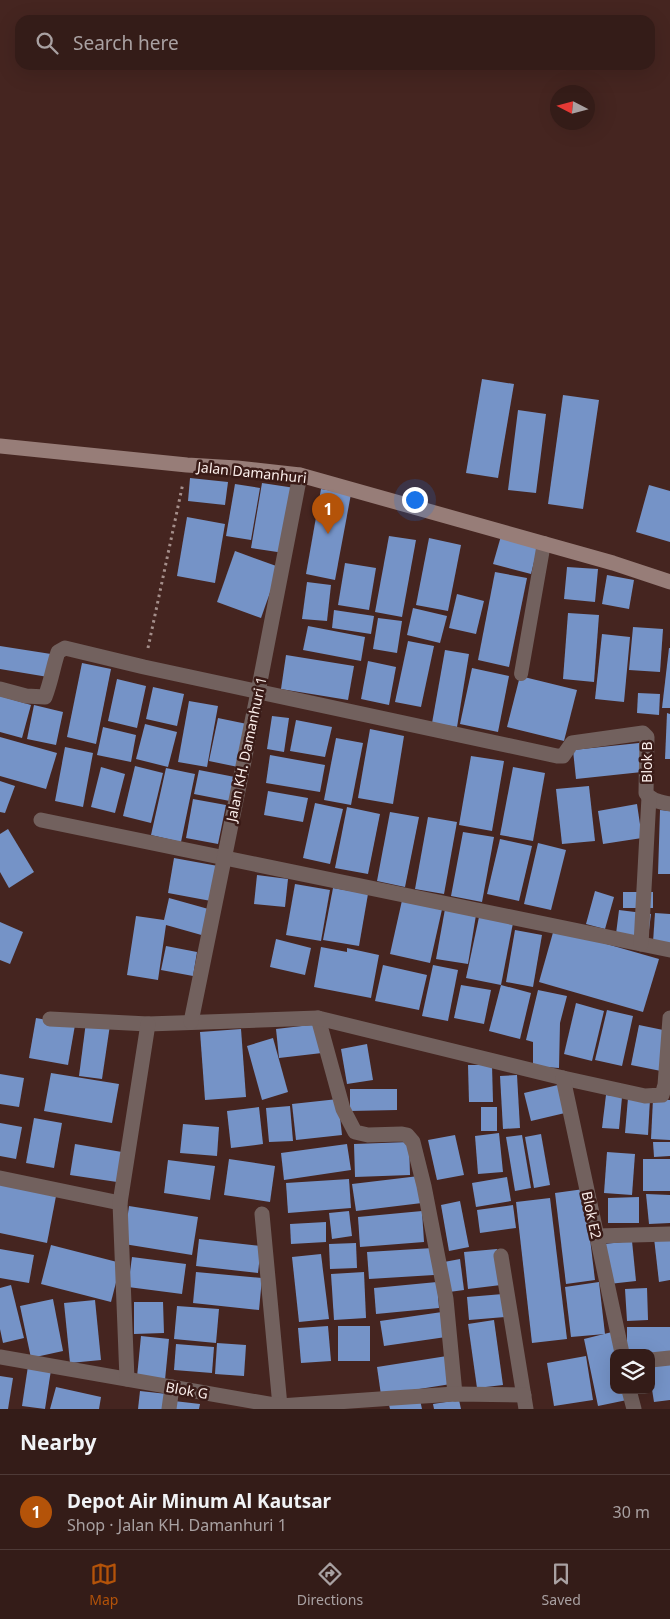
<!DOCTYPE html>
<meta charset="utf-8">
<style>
body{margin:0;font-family:"Noto Sans",sans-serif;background:#3f2925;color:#f1f3f6}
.controls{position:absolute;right:15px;bottom:15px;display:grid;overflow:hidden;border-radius:10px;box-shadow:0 5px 20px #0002}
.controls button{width:45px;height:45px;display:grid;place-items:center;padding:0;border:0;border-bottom:1px solid #4e3a37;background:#341c18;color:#f1f3f6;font:25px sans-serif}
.compass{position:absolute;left:550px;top:85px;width:45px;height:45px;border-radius:50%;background:#341c18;box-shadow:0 5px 20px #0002;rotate:276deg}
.you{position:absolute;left:414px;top:499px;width:18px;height:18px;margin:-12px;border:4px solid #fff;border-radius:50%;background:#1a73e8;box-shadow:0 0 0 8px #1a73e833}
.badge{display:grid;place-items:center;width:32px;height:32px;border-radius:50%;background:#b45309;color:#fff;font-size:16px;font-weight:700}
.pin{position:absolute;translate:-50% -41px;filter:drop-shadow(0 1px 2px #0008)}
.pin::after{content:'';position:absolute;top:26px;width:18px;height:15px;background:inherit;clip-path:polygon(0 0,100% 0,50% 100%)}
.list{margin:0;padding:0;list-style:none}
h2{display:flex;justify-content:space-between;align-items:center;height:65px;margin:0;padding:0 20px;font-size:21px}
h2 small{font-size:16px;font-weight:400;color:#a9a1a2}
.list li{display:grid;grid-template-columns:32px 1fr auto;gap:15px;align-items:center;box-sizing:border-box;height:75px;padding:0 20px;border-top:1px solid #4e3a37}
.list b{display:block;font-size:19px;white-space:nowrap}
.list p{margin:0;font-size:16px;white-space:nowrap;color:#a9a1a2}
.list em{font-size:16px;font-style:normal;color:#a9a1a2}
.icon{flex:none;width:28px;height:28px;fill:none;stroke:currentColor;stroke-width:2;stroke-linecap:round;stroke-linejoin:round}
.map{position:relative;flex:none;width:670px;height:1409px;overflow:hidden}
.search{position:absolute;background:#341c18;box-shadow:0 5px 20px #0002;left:15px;right:15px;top:15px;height:55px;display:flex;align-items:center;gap:12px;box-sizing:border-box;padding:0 18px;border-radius:15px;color:#a9a1a2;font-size:19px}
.sheet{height:140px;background:#341c18}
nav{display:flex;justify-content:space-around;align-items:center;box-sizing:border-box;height:70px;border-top:1px solid #4e3a37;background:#341c18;font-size:14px;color:#a9a1a2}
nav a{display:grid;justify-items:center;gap:2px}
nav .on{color:#b45309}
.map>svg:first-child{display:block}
</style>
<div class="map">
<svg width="670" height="1409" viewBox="0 0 670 1409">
<rect width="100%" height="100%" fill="#452520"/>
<g fill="#7593c7">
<path d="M482,379L514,384L498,478L466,473Z"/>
<path d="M563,395L599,400L583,509L548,504Z"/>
<path d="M518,410L546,414L536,493L508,490Z"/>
<path d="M190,478L228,482L225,505L188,501Z"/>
<path d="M262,483L295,488L284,553L251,548Z"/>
<path d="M235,484L260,488L251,540L226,536Z"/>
<path d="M649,485L670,491V542L636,532Z"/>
<path d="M321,489L351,494L335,580L306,574Z"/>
<path d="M187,517L225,524L215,583L177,576Z"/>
<path d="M389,536L416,540L402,617L375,612Z"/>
<path d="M501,536L538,546L531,574L493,564Z"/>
<path d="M429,538L461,545L448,611L416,605Z"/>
<path d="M235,551L279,567L261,618L217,602Z"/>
<path d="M345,563L376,568L369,610L338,605Z"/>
<path d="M567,567L598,569L595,602L564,599Z"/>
<path d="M495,572L527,578L509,667L478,660Z"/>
<path d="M607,575L634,580L629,609L602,604Z"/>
<path d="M307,582L331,585L327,621L302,619Z"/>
<path d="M457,594L484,601L476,634L449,628Z"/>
<path d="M413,608L447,616L440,643L407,635Z"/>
<path d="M334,610L374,616L371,634L332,628Z"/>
<path d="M568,613L599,615L594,682L563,679Z"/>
<path d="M378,618L402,621L397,653L373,649Z"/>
<path d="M308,626L365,637L361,661L303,650Z"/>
<path d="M633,627L663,629L660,672L629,670Z"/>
<path d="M602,634L630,637L624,702L595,699Z"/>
<path d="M408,641L434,646L421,707L395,702Z"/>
<path d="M0,646L51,654L48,677L0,669Z"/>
<path d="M669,648H670V708H662Z"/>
<path d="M445,650L469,654L457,727L432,723Z"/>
<path d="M286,655L354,666L348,700L281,689Z"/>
<path d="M368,661L396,667L389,705L361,699Z"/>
<path d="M82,663L111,669L96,744L67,737Z"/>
<path d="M472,668L509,676L498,732L460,724Z"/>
<path d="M520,676L577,690L564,741L507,727Z"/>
<path d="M117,679L146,686L137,728L108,721Z"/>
<path d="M153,687L184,694L177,726L146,719Z"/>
<path d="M638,693L660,694L659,715L637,713Z"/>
<path d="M0,696L31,705L22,738L0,732Z"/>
<path d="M189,701L218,706L207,767L178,762Z"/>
<path d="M34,705L63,712L56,745L27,739Z"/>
<path d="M667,713L670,714V759H665Z"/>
<path d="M272,716L289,718L284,752L267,749Z"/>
<path d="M218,718L247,724L238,767L209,761Z"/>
<path d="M296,720L332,727L325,757L290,751Z"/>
<path d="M145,724L177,732L168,767L136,759Z"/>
<path d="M103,727L136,735L131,762L97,755Z"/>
<path d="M370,729L404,736L393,804L358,798Z"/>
<path d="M0,737L57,753L46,789L0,776Z"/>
<path d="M336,738L363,743L351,805L324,800Z"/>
<path d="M639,743L642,772L576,779L573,750Z"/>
<path d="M65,747L93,753L83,807L55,801Z"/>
<path d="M270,755L325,765L320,792L266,783Z"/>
<path d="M471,756L504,761L492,831L459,825Z"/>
<path d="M135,766L163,773L151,823L123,816Z"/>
<path d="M101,767L125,774L115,813L91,807Z"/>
<path d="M513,767L545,773L533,841L500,835Z"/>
<path d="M166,768L195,774L181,842L151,835Z"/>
<path d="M199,770L240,778L235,802L194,794Z"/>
<path d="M0,781L15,786L5,813L0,812Z"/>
<path d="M589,786L595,841L562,844L556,789Z"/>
<path d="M268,791L308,798L303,822L264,815Z"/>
<path d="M193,799L226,805L218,844L186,838Z"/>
<path d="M315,803L343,809L330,864L303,858Z"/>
<path d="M637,804L642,838L603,844L598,811Z"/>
<path d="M347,807L380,814L368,874L335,868Z"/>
<path d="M660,810L670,811V874H658Z"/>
<path d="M390,812L419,817L405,887L377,881Z"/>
<path d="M428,817L457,822L444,894L415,889Z"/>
<path d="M8,829L34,872L9,888L0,872V834Z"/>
<path d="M463,832L494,837L482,902L451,896Z"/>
<path d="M500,839L532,846L519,901L487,894Z"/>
<path d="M538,843L566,850L551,910L524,904Z"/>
<path d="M174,858L218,866L211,901L168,893Z"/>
<path d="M257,875L288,879L285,907L254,904Z"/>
<path d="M295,884L330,890L321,941L286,935Z"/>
<path d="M333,888L368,894L359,946L323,940Z"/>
<path d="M595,891L614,897L605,929L586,924Z"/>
<rect x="623" y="892" width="30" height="16"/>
<path d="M403,896L443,905L430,963L390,954Z"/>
<path d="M169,898L212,910L205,936L166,925L158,980L127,975L136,916L164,920Z"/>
<path d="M445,909L476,915L468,964L436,959Z"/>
<path d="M619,910L651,914L648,938L616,934Z"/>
<path d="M655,913L670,914V943L653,942Z"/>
<path d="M479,917L513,923L501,985L466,978Z"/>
<path d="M0,922L23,932L10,964L0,960Z"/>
<path d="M554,929L659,959L643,1012L539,982Z"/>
<path d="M515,930L542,935L533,987L506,982Z"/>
<path d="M276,939L311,948L305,975L270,967Z"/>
<path d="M166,946L197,952L193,976L161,970Z"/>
<path d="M321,947L347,952V948L379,955L371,998L314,987Z"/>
<path d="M383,965L427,975L419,1010L375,1001Z"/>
<path d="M433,965L458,970L448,1021L422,1016Z"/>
<path d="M461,985L491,990L484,1024L454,1018Z"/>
<path d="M501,985L531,993L520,1039L489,1031Z"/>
<path d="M538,990L567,996L560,1023L559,1068L533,1066V1042L526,1040Z"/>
<path d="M576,1003L604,1011L592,1061L564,1054Z"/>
<path d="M607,1010L633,1016L622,1066L595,1060Z"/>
<path d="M36,1018L75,1025L68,1065L29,1058Z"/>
<path d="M86,1022L110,1025L102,1079L79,1076Z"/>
<path d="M319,1024L322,1053L279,1058L276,1029Z"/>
<path d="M639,1025L668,1031L661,1071L631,1065Z"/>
<path d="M241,1029L246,1097L205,1100L200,1032Z"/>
<path d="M273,1038L288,1092L262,1100L247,1046Z"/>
<path d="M367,1044L373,1080L347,1084L341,1049Z"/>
<path d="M468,1065H492L493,1102H469Z"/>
<path d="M51,1073L119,1084L112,1123L44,1111Z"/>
<path d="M0,1074L24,1078L19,1107L0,1104Z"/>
<path d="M517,1075L520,1128L503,1129L500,1076Z"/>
<path d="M558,1085L565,1113L531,1121L524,1093Z"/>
<path d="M350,1089H397V1110L350,1111Z"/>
<path d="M606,1095L622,1097L619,1129L602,1128Z"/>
<path d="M628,1098L650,1099L648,1135L625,1133Z"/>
<path d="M338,1099L342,1135L296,1140L292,1104Z"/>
<path d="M653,1099L670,1100V1140L651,1139Z"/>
<path d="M290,1106L293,1141L269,1142L266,1108Z"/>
<path d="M259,1107L263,1144L231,1148L227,1111Z"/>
<rect x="481" y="1107" width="16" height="24"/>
<path d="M34,1118L62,1123L54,1168L26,1163Z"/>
<path d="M0,1123L22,1127L16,1159L0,1156Z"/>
<path d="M183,1124L219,1127L217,1156L180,1153Z"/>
<path d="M499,1133L503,1172L478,1174L475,1136Z"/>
<path d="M541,1134L550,1185L534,1188L525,1137Z"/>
<path d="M455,1135L464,1175L437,1180L428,1140Z"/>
<path d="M522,1135L531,1188L515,1191L506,1137Z"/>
<path d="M409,1142L410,1175L355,1177L354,1144Z"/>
<path d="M653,1142H670V1156L654,1157Z"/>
<path d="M75,1144L122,1152L117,1182L70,1175Z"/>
<path d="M347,1144L351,1170L284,1180L281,1153Z"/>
<path d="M607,1152L635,1154L632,1195L604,1193Z"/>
<path d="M229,1159L275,1166L270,1202L224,1195Z"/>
<rect x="643" y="1159" width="27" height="32"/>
<path d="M168,1160L215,1166L210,1200L164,1193Z"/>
<path d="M419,1176L422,1203L356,1211L352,1184Z"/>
<path d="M507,1177L511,1201L476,1207L472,1183Z"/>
<path d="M349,1179L351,1208L288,1213L286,1183Z"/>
<path d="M0,1181L57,1191L47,1243L0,1233Z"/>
<path d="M584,1189L595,1280L566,1284L555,1193Z"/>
<path d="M646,1194L670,1195V1223L649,1224Z"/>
<path d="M639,1197V1223H608V1198Z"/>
<path d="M550,1198L567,1339L532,1343L516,1202Z"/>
<path d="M460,1201L469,1247L449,1251L441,1205Z"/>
<path d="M513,1205L516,1228L480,1233L477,1210Z"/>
<path d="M129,1206L198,1217L192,1255L124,1244Z"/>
<path d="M349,1211L352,1236L332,1239L329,1213Z"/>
<path d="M422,1211L424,1242L360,1247L358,1217Z"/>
<path d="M326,1222V1242L291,1244L290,1224Z"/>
<path d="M670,1237V1280L659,1282L654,1238Z"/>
<path d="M199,1239L261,1246L258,1273L196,1266Z"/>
<path d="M632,1241L636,1281L609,1284L604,1244Z"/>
<path d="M356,1243L357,1268L330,1269L329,1244Z"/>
<path d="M51,1245L121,1263L111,1302L41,1284Z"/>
<path d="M433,1248L434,1275L369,1279L367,1252Z"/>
<path d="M0,1249L34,1255L29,1283L0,1278Z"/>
<path d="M497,1249L501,1285L468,1289L464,1252Z"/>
<path d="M321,1254L329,1319L299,1322L292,1257Z"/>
<path d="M132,1257L186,1264L182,1294L128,1287Z"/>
<path d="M460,1259L464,1290L449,1292L444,1262Z"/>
<path d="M196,1272L262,1278L259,1310L193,1303Z"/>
<path d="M364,1272L366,1318L334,1320L331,1274Z"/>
<path d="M437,1282L439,1308L376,1314L374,1288Z"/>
<path d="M599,1282L605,1334L571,1337L565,1287Z"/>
<path d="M11,1285L24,1338L3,1343L0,1329V1288Z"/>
<path d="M647,1288L648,1320L627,1321L625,1289Z"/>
<path d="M503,1294L505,1317L469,1320L467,1297Z"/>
<path d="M53,1299L63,1351L31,1358L20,1306Z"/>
<path d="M95,1300L101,1360L70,1363L64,1303Z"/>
<path d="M134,1302H163L164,1333L134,1334Z"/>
<path d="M177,1306L219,1309L216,1343L174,1339Z"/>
<path d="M442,1312L446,1337L384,1346L380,1321Z"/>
<path d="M494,1320L503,1385L477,1388L468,1324Z"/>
<path d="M328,1326L331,1361L301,1363L298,1328Z"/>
<rect x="338" y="1326" width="32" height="35"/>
<path d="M627,1327H670V1355L651,1353H627Z"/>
<path d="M612,1332L617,1353H614V1390H625L627,1400L598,1406L584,1339Z"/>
<path d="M141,1336L169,1339L165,1380L137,1377Z"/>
<path d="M217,1343L246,1345L244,1376L215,1374Z"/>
<path d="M176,1344L214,1347L212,1373L174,1370Z"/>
<path d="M447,1356L451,1384L381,1395L377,1367Z"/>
<path d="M586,1356L593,1400L554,1406L547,1363Z"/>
<path d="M670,1360V1400L654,1402L651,1383V1362Z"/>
<path d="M28,1366L51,1370L45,1409L22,1406Z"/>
<path d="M0,1376L13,1378L8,1409H0Z"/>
<path d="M56,1387L101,1397L99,1409H50Z"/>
<path d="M140,1391L167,1394L165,1409H138Z"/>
<path d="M420,1400L422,1409H390L389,1405Z"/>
<path d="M459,1400L461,1409H434L433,1404Z"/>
<path d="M174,1401L200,1404L199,1409H173Z"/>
</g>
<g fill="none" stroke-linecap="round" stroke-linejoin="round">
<path stroke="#a58f8b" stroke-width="3" stroke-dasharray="2.5 4" stroke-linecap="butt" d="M148,648L183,483"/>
<path stroke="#72615e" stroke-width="14" d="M521,674L544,543"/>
<g stroke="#72615e" stroke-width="15">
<path d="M0,689L26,696L45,697C51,682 53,667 58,652L65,648L144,667L557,756H563L572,743L643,733L647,737L646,793C651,801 661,802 670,804"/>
<path d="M41,820L670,950"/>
<path d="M641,944L649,797"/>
<path d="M318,1018L343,1109L355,1132L368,1135L402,1134L407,1135L413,1142L424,1186L446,1299L455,1394"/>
<path d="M50,1019L148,1024L318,1018L563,1078L645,1096L662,1095L665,1085L670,1018"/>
<path d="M191,1022L258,692L300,475"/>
<path d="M563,1078L622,1353"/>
<path d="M0,1178L120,1203"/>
<path d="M262,1214L280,1406"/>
<path d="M597,1236L670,1234"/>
<path d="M501,1256L526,1409"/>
<path d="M0,1357L280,1406L408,1397L455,1394L524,1395"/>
<path d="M651,1360L670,1358"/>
<path d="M127,1379L120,1203L148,1024"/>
<path d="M629,1390L634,1409"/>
<path d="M169,1409L172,1387"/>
</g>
<path stroke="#977d78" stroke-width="15" d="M0,446L187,465L237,468L300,475L613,563L670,582"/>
</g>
<g text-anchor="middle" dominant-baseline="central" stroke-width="5" stroke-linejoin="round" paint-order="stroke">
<g font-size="14" fill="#fcefec" stroke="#3a1b17">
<text transform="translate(252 472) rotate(6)">Jalan Damanhuri</text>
<text transform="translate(246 749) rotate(-78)">Jalan KH. Damanhuri 1</text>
<text transform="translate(646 762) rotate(-90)">Blok B</text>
<text transform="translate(592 1215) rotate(78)">Blok E2</text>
<text transform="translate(187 1390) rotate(10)">Blok G</text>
</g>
</g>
</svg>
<div class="controls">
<button><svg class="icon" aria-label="layers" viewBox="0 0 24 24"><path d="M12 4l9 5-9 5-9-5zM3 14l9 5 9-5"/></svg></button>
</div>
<svg class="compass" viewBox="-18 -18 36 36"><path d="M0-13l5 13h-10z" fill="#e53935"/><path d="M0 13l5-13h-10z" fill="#a9a1a2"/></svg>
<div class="you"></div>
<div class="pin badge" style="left:328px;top:534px">1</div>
<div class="search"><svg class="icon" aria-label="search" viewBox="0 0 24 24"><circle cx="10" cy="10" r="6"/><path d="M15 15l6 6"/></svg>Search here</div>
</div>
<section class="sheet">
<h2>Nearby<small></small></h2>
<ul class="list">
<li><span class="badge">1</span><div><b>Depot Air Minum Al Kautsar</b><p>Shop · Jalan KH. Damanhuri 1</p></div><em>30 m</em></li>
</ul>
</section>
<nav>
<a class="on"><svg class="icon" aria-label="map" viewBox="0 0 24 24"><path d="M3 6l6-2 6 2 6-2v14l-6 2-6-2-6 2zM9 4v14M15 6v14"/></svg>Map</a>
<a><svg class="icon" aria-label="directions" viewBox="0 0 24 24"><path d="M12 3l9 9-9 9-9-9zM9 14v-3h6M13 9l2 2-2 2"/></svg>Directions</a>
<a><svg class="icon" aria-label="saved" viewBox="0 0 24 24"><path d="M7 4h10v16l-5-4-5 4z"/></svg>Saved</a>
</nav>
